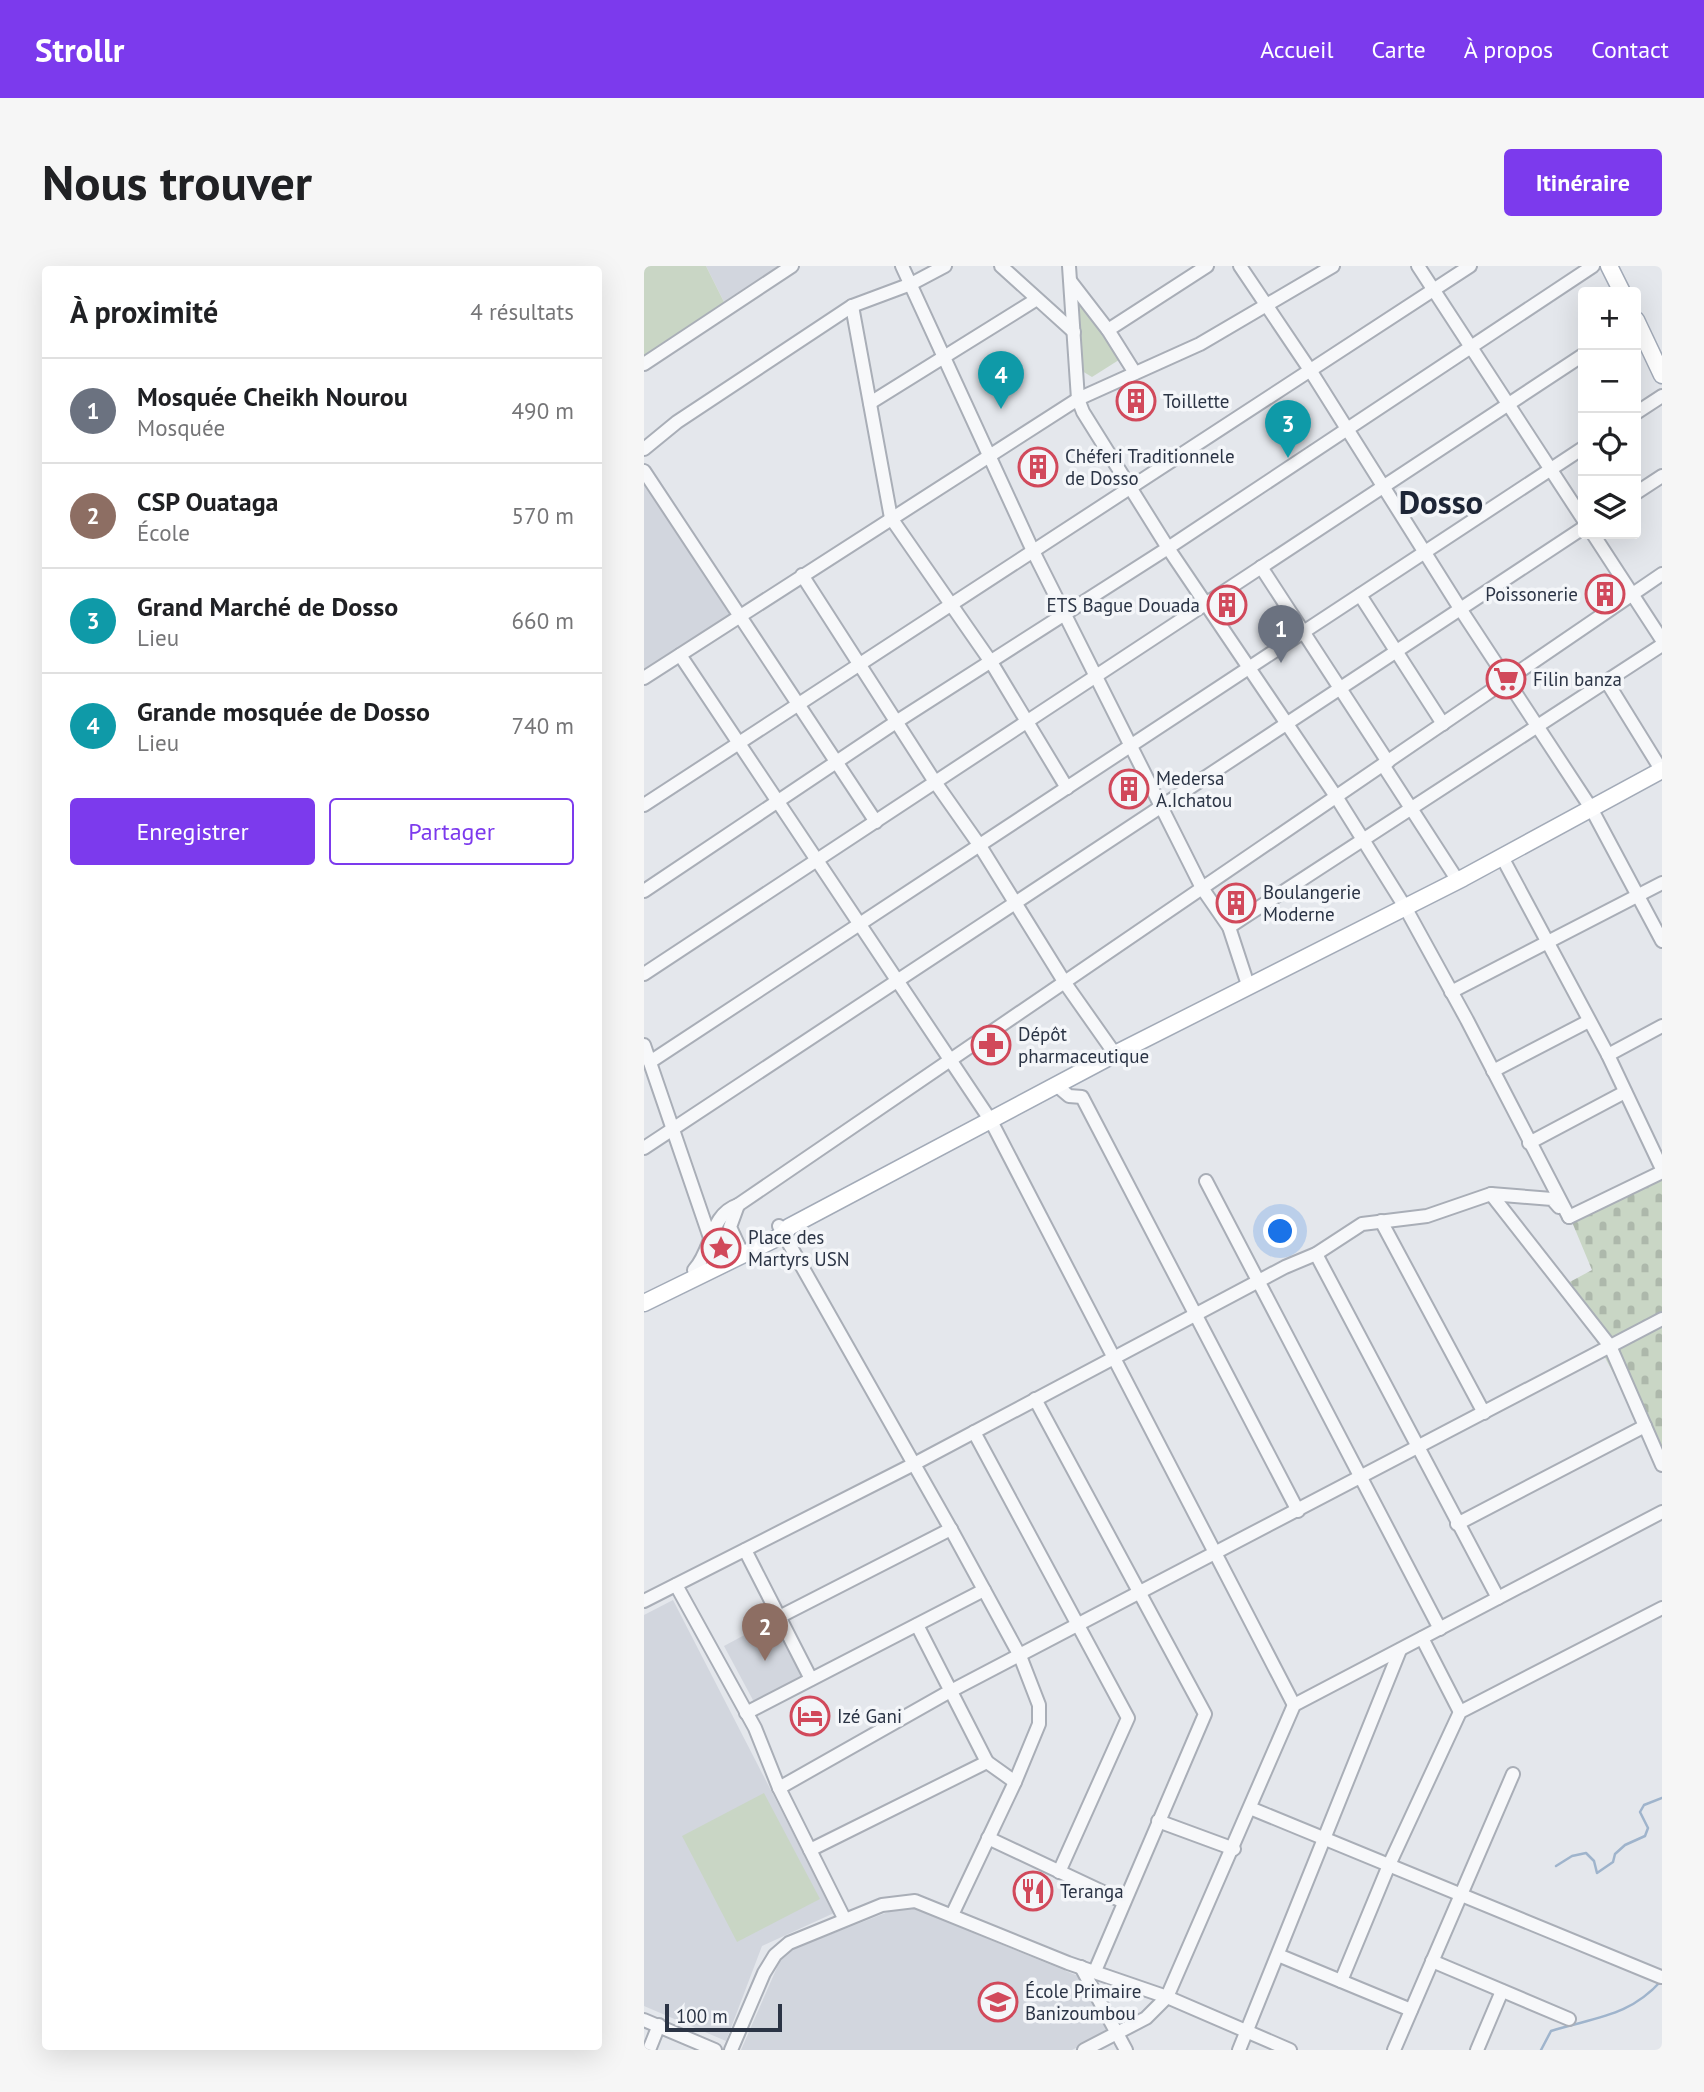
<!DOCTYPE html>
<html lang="fr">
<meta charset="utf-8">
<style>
body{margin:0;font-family:"PT Sans",sans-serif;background:#f6f6f6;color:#202124}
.controls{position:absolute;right:21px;top:21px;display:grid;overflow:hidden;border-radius:7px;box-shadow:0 7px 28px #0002}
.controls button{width:63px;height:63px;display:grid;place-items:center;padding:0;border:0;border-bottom:2px solid #e0e0e0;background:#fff;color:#202124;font:35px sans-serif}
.scale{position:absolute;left:21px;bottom:18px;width:117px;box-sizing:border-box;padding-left:7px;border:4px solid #2b3445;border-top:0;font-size:19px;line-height:24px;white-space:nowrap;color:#2b3445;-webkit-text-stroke:5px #f4f6f9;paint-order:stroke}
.you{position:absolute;left:637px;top:966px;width:24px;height:24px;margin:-18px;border:5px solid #fff;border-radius:50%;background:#1a73e8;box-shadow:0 0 0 10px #1a73e833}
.badge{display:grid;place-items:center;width:46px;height:46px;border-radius:50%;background:#7c3aed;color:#fff;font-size:23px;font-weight:700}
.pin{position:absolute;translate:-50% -58px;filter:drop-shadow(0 2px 4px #0008)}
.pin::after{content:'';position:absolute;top:37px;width:24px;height:21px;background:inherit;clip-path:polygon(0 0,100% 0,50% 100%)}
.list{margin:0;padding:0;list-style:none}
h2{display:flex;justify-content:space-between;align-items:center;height:91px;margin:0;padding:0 28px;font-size:30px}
h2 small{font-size:23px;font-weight:400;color:#757577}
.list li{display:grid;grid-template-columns:46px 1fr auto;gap:21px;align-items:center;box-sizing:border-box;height:105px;padding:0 28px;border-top:2px solid #e0e0e0}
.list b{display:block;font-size:26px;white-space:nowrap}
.list p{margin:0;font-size:23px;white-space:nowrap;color:#757577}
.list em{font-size:23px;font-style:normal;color:#757577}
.actions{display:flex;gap:14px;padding:21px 28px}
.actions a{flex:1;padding:16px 0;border:2px solid #7c3aed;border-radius:7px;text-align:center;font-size:24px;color:#7c3aed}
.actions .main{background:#7c3aed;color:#fff}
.icon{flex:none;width:38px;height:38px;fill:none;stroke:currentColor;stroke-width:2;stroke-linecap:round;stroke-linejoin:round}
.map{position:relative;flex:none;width:1018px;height:1784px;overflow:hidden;border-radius:7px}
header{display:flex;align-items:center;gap:42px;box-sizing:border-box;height:98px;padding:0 35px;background:#7c3aed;color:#fff}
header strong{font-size:33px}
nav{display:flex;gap:38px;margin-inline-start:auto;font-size:24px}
.intro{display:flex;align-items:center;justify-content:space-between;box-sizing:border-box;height:168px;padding:0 42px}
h1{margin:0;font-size:49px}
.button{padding:18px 32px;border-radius:7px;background:#7c3aed;color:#fff;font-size:24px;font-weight:700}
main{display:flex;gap:42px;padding:0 42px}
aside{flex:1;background:#fff;border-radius:7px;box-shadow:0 7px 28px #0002}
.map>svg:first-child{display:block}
</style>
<header>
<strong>Strollr</strong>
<nav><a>Accueil</a><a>Carte</a><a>À propos</a><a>Contact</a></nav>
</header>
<div class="intro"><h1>Nous trouver</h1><a class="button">Itinéraire</a></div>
<main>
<aside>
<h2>À proximité<small>4 résultats</small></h2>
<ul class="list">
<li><span class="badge" style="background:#6b7280">1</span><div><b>Mosquée Cheikh Nourou</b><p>Mosquée</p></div><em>490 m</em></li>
<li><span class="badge" style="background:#8d6e63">2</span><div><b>CSP Ouataga</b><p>École</p></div><em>570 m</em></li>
<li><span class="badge" style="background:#0f9aa8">3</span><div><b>Grand Marché de Dosso</b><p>Lieu</p></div><em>660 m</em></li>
<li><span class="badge" style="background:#0f9aa8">4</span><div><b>Grande mosquée de Dosso</b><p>Lieu</p></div><em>740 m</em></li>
</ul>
<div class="actions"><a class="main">Enregistrer</a><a>Partager</a></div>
</aside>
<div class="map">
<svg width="1018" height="1784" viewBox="0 0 1018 1784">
<defs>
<pattern id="cemetery-stones" width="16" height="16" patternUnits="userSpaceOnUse" patternTransform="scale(1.75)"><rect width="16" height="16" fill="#c9d6c5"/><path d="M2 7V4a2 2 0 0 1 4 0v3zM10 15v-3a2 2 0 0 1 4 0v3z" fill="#adb8ab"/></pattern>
</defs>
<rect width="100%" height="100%" fill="#e4e7ec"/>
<g fill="#d2d6de">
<path d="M62,0H142L82,40Z"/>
<path d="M0,210L91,346L0,405Z"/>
<path d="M29,1334L190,1647L118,1680L82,1775L0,1740V1349Z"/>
<path d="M132,1352L162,1409L110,1436L80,1380Z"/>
<path d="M257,1641H267L434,1710L465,1765L428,1784H97L138,1690L146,1684Z"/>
</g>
<path fill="url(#cemetery-stones)" d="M1018,911V1199L922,1018L948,1004L928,956Z"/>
<g fill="#c9d6c5">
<path d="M0,0H62L82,40L0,92Z"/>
<path d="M436,34L478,92L448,111L438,105L432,36Z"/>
<path d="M120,1527L176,1633L93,1676L38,1570Z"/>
</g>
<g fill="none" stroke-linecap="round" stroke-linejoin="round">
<g stroke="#9fb4cc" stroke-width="2.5">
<path d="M912,1600L928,1590L942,1587L950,1595L953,1607L969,1596L971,1588L981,1579L1001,1570L1004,1562L996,1546L1000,1539L1018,1532"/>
<path d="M897,1784L907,1765C952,1751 985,1751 1018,1714"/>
</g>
<defs>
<g id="minor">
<path d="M258,0L389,285L558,622L585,661L604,719"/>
<path d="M357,0L430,66"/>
<path d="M425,0L434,133L439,146L524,282L693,532L761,641L823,754L925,951"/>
<path d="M596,0L666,104L817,344L947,542L1018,675"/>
<path d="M774,0L939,253"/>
<path d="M427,16L464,64L491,107"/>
<path d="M208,40L247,252L347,396L423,522"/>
<path d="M464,64L563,0"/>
<path d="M0,98L148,0"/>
<path d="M226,137L393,33"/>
<path d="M992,147L1018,130"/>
<path d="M0,183L33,156L208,40L267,18L301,0"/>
<path d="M0,205L232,556"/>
<path d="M992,227L1018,210"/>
<path d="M949,268L1018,374"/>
<path d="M617,301L744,496"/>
<path d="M158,309L291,516L336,580L421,717L471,788"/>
<path d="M716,329L799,458"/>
<path d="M36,389L347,855L650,1439"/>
<path d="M0,412L434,133L556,78L689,0"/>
<path d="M963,416L1018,505"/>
<path d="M739,499L814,615"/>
<path d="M0,539L826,0"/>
<path d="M858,591L964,789L1018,903"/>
<path d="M0,625L252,456L524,282L949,0"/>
<path d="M585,661L1018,379"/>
<path d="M0,708L939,89"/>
<path d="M807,726L1018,617"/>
<path d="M0,779L76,1001"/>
<path d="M964,789L1018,760"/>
<path d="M6,796L939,182"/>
<path d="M849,805L945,755"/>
<path d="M412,819L425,830L438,831L654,1245"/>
<path d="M885,877L981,826"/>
<path d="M0,882L939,262"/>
<path d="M562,915L796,1363"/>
<path d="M847,928L966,1080L1018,1199"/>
<path d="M94,939L86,961L99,989"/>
<path d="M925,951L1018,906"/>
<path d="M737,955L840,1147"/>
<path d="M135,960L309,1267L376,1390L395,1439V1458L371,1516L308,1649"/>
<path d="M672,988L854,1332"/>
<path d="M50,1004C69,984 65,949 94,939L1018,308"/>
<path d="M391,1133L561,1448L451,1705"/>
<path d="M330,1166L484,1452L415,1606"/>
<path d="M813,1258L1001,1160"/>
<path d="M101,1284L167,1413"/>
<path d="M32,1319L111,1462L135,1522L200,1652"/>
<path d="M0,1335L270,1198L641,1001L672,988L718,958L783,950L847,928L908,933L915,941"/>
<path d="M135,1351L307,1263"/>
<path d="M273,1359L343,1496"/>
<path d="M778,1372L816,1446"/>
<path d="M102,1447L340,1324"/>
<path d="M135,1522L301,1428L1018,1053"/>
<path d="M606,1542L1017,1711"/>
<path d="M514,1555L590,1583"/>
<path d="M344,1572L480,1636"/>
<path d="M166,1584L343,1496L371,1516"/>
<path d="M634,1689L767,1744"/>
<path d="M788,1695L925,1753"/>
<path d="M437,1701L482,1784"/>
<path d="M697,1715L745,1599L816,1446L1018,1342"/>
<path d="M0,1754L71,1784"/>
<path d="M5,1784L15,1759"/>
<path d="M87,1784L120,1707L131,1689L145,1677L238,1639L271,1635L424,1697L523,1731L646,1784"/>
<path d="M440,1784L502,1752L523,1731L650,1439L1018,1246"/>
<path d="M595,1784L756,1384"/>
<path d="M750,1784L869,1508"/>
<path d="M833,1784L858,1725"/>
</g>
<g id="major">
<path d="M965,0L978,26"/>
<path d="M992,54L1018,109"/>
<path d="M0,1037L139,969L145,961L471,788L819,612L1018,504"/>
</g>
</defs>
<use href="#minor" stroke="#a9aeb7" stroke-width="16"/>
<use href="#major" stroke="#a3abb8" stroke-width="19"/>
<use href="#minor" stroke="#f7f8fa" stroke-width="12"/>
<use href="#major" stroke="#fff" stroke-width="16"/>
</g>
<defs>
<symbol id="building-ring" viewBox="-11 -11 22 22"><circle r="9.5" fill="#f4f6f9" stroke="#d1495b" stroke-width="1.5"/><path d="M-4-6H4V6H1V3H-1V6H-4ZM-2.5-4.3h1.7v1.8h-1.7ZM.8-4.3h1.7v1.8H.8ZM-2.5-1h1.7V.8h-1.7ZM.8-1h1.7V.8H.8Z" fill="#d1495b"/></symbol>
<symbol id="supermarket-ring" viewBox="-11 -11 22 22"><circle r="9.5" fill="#f4f6f9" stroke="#d1495b" stroke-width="1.5"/><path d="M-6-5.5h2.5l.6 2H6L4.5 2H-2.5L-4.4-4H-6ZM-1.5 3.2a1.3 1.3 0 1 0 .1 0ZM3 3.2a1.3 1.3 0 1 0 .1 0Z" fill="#d1495b"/></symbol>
<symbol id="pharmacy-ring" viewBox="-11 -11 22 22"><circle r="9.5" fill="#f4f6f9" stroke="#d1495b" stroke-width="1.5"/><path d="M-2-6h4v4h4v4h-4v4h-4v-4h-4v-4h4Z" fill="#d1495b"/></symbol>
<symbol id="sight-ring" viewBox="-11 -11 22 22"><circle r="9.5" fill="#f4f6f9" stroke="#d1495b" stroke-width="1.5"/><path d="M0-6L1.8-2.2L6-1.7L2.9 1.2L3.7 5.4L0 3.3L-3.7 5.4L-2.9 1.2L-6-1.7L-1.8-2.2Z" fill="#d1495b"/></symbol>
<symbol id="hotel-ring" viewBox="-11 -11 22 22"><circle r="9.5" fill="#f4f6f9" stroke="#d1495b" stroke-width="1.5"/><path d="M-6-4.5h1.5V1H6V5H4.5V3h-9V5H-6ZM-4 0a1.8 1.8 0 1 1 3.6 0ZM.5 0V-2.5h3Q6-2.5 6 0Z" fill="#d1495b"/></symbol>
<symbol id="restaurant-ring" viewBox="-11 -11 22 22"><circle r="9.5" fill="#f4f6f9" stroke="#d1495b" stroke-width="1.5"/><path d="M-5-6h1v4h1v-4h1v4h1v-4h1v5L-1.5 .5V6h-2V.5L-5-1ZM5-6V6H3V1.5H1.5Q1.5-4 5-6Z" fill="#d1495b"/></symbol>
<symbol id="school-ring" viewBox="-11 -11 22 22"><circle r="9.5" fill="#f4f6f9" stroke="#d1495b" stroke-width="1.5"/><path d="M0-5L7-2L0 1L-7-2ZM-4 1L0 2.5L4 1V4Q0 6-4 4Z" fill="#d1495b"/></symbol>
</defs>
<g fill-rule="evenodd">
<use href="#building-ring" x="470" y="113" width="44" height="44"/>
<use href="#building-ring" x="372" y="179" width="44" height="44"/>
<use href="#building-ring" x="939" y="306" width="44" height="44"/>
<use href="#building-ring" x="561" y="317" width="44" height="44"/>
<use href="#supermarket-ring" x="840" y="391" width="44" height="44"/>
<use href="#building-ring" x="463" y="501" width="44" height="44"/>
<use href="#building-ring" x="570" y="615" width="44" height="44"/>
<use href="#pharmacy-ring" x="325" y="757" width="44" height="44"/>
<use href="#sight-ring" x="55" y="960" width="44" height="44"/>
<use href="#hotel-ring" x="144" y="1428" width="44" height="44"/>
<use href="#restaurant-ring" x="367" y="1603" width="44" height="44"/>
<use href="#school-ring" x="332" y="1714" width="44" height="44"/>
</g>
<g text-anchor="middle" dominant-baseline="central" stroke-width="7" stroke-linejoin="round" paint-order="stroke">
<g font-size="19" fill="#2b3445" stroke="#f4f6f9" text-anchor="start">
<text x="519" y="135">Toillette</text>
<text x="421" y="190">Chéferi Traditionnele<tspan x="421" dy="22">de Dosso</tspan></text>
<text x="934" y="328" text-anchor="end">Poissonerie</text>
<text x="556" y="339" text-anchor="end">ETS Bague Douada</text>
<text x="889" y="413">Filin banza</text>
<text x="512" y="512">Medersa<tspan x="512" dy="22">A.Ichatou</tspan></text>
<text x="619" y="626">Boulangerie<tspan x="619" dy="22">Moderne</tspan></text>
<text x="374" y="768">Dépôt<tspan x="374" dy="22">pharmaceutique</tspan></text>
<text x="104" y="971">Place des<tspan x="104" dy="22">Martyrs USN</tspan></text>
<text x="193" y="1450">Izé Gani</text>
<text x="416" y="1625">Teranga</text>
<text x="381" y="1725">École Primaire<tspan x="381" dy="22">Banizoumbou</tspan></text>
</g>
<g font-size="33" font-weight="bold" fill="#1d2536" stroke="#f4f6f9">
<text x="797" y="235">Dosso</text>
</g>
</g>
</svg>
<div class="controls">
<button>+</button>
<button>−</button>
<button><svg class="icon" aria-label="locate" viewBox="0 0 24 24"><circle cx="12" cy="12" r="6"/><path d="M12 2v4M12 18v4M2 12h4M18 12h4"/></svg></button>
<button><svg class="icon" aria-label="layers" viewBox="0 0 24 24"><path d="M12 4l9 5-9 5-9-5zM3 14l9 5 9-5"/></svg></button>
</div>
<div class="scale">100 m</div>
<div class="you"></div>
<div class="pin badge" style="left:637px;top:397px;background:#6b7280">1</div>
<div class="pin badge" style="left:121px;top:1395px;background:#8d6e63">2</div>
<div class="pin badge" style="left:644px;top:192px;background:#0f9aa8">3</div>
<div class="pin badge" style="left:357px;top:143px;background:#0f9aa8">4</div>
</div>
</main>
